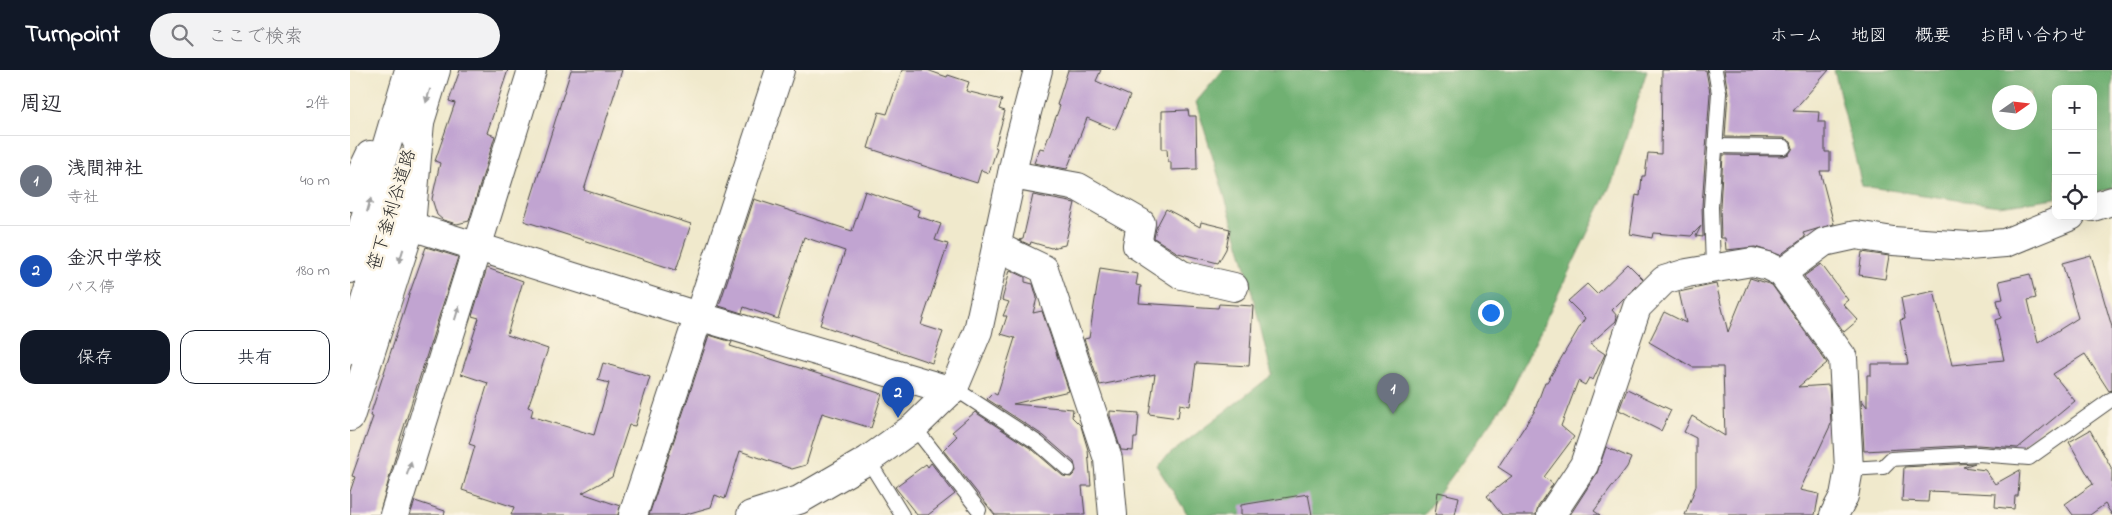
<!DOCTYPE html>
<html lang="ja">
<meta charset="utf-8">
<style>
body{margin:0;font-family:"Indie Flower","Klee One",sans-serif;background:#f2f2f3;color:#2b2b33}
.controls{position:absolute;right:15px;top:15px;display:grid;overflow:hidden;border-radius:10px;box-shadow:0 5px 20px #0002}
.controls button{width:45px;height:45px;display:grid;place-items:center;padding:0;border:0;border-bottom:1px solid #e1e1e2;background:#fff;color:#2b2b33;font:25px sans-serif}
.compass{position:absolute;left:1642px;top:15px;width:45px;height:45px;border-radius:50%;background:#fff;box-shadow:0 5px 20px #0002;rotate:76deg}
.you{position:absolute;left:1140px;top:242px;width:18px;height:18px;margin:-12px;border:4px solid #fff;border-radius:50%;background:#1a73e8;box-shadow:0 0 0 8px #1a73e833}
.badge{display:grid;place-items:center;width:32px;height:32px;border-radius:50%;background:#111827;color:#fff;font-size:16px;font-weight:700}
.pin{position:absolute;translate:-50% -41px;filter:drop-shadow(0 1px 2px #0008)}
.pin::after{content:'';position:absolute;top:26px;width:18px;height:15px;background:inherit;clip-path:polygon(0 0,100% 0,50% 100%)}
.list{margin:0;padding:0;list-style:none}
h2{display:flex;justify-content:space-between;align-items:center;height:65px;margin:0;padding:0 20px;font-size:21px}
h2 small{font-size:16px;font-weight:400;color:#7c7c81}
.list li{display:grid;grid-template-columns:32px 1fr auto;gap:15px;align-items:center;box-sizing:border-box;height:90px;padding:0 20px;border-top:1px solid #e1e1e2}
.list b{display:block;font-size:19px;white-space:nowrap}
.list p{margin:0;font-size:16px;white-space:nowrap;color:#7c7c81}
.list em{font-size:16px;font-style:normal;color:#7c7c81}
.actions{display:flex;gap:10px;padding:15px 20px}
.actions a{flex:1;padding:11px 0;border:1px solid #111827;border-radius:15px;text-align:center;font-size:18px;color:#111827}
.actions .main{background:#111827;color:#fff}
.icon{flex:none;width:28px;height:28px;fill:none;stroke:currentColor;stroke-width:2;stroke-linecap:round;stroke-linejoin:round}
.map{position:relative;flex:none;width:1762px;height:445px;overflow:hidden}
header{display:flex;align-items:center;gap:30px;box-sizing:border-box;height:70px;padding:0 25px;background:#111827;color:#fff}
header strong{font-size:24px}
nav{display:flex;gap:28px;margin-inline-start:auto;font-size:18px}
.search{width:350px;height:45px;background:#f2f2f3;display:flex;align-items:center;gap:12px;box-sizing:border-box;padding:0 18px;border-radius:28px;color:#7c7c81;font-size:19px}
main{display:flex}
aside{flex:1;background:#fff}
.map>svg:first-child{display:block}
</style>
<header>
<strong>Turnpoint</strong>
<div class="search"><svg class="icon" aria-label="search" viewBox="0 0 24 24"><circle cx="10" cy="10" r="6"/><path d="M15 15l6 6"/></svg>ここで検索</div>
<nav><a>ホーム</a><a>地図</a><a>概要</a><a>お問い合わせ</a></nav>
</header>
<main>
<aside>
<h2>周辺<small>2件</small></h2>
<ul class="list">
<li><span class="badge" style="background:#6b7280">1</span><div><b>浅間神社</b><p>寺社</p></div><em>40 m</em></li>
<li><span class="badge" style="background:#1a4fb4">2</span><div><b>金沢中学校</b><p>バス停</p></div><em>180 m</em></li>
</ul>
<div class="actions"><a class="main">保存</a><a>共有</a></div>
</aside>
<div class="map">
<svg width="1762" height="445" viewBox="0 0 1762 445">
<rect width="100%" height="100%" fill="#fcf5e5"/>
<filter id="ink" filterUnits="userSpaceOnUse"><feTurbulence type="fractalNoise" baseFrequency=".02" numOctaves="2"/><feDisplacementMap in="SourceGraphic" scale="10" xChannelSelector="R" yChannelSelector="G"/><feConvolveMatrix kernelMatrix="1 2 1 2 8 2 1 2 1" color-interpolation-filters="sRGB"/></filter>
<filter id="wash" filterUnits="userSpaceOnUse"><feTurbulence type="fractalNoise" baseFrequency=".0096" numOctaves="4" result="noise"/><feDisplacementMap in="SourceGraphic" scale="20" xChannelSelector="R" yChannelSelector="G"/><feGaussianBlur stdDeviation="1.12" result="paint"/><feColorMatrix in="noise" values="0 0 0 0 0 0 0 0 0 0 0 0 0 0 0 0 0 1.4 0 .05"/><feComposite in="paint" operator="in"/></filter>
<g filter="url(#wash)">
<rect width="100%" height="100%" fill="#f0e9cc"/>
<g fill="#70b072" stroke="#4e6e4e" fill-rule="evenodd">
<path d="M873,0H1297L1263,110L1158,328L1074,445H838L806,395L922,305L894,190L846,32Z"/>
<path d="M1484,0H1762V119L1743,122V19H1706V128L1649,136L1512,116ZM1650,22H1680V52H1650Z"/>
</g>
<g id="blocks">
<g fill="#c1a4d1">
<path d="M110,0H158L137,63L145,66L119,151L107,154L93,150L87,145L82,129L90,93L85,91L105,33L99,31Z"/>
<path d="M221,0H272L234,120L341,154L326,200L174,151Z"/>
<path d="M552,0H577L597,7L598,5L619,12L616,21L652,30L649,39L655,41L645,77L647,78L639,103L631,100L627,113L518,78L529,42L537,44Z"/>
<path d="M718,0H751L746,11L780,26L765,60L737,48L717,99L684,93L690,78L694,79L710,36L707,35Z"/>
<path d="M1312,0H1356L1360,23L1352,136L1353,167L1346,166L1351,156L1341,166L1303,163L1302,168L1280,164L1286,125L1290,126L1292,106H1295L1298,83L1311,84Z"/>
<path d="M1374,0H1479L1443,41L1469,42L1468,52H1475V82H1480V101H1470L1484,154L1453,163L1455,167L1430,185L1405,177L1376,180L1375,168H1371L1370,137L1373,85L1434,86L1439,84L1443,78L1441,72L1434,68L1375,67L1378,23Z"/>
<path d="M838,40L839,46H846L847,99L821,100V92H818L817,79H812V41Z"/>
<path d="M515,121L569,140L567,146L591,154L585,170L598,174L571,255L593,262L582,293L470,255L495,181L454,167L428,249L394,237L392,243L369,236L404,129L502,161Z"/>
<path d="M683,125L725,133L715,175L701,178L681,172L680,175L669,170L673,169Z"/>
<path d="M816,139L850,157L851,152L880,159L876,179L868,193L828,183L804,168L806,158Z"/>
<path d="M76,177L108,187L51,366L29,445H0V422L5,407L2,406L23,347L20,346L59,225Z"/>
<path d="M1512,182L1539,186L1535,209L1509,205Z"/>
<path d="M1741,185L1762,257V320L1759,321L1735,284L1703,304L1725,331L1668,378L1628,375L1514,381L1511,329L1517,337V305H1521V294H1558L1550,250L1555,249L1551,228L1584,221L1602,295L1654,290L1645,250L1651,248L1647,230L1653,229L1649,211L1680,204L1686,228L1678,230L1688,273L1728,248L1712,193Z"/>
<path d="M1278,194L1293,209L1262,240L1267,246L1266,251L1240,274L1255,284L1243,310L1239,308L1235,315L1228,311L1211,356L1224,367L1194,407L1203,414L1188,436L1186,445H1152L1137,426L1162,406L1148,397L1184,342L1195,312H1197L1235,248L1218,231L1237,214L1247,224Z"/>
<path d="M1471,194L1498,230L1493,234L1508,250L1494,262L1454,206Z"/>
<path d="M137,198L173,211L157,265L198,279L178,337L183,339L181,346L244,365L259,313L248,310L253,293L300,307L285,356L279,355L262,407L232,423L270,436L268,445H161L164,437L112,420L125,376L119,374L138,313L111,304L129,248L122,246Z"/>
<path d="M750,198L788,204L786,215L791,216L789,233L868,238L869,234L903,236L899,296L846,293L840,336L830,334L828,348L799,344L805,304L750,315L734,269L739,268Z"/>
<path d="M660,200L675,207V212L683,214L687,228L683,243L692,241L719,321L663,334L723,339L722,347L731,356L738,380L741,416H732L735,445H645L593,380L607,366L602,362L625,342L683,380L713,406L721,407L726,401L724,392L694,366L637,329L643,323L647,325L665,268L651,264L657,246H653L659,232L652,230Z"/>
<path d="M1400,208L1422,215L1477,293L1448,317L1479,315L1481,354L1450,420L1469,424L1465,445H1335L1346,416V368L1334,362L1342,346L1375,366L1373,297H1342L1299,272L1314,242L1336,253L1329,222L1366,214L1378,262Z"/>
<path d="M359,265L382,272L380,276L532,324L521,358L472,343L456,395L442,399L390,381L375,429L365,425L361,437L333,445H299Z"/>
<path d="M1277,319L1321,340L1311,361L1269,340Z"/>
<path d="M760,341L789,343L787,368H784L783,381L771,380L760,346Z"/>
<path d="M1740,360L1762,399V445L1755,434L1740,445H1723L1715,434L1743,414L1719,372Z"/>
<path d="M1256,377L1281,388L1277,397L1244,441L1250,445H1220L1247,403Z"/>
<path d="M581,393L605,424L578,445H567L545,417L576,394L578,397Z"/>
<path d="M1625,393L1613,397L1635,400L1645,414L1670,400L1668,426H1665L1664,439L1645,437L1646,424L1579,421L1578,432L1552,431L1554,397Z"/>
<path d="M1088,422L1109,427L1105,445H1085Z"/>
<path d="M958,424L962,445H891V435Z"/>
<path d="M65,431L95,441L94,445H60Z"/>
</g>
</g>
</g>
<g filter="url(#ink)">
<use href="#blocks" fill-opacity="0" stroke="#494843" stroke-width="1"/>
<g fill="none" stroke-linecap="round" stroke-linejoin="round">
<defs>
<g id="service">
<path d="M1366,76L1434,77"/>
<path d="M1363,198L1361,137L1369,23L1365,0"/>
<path d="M604,318L688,373L718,399"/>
<path d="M564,357L629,440"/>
<path d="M518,390L552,445"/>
<path d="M1499,399L1533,397L1541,389L1628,384L1679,388L1762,329"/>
</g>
<g id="minor">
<path d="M662,105L728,117L791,153L787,175L832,205L884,217"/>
<path d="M1743,137L1762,131"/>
<path d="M61,156L348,246L602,321"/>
<path d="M646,176L694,199L758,389L763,445"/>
<path d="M1432,203L1474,172L1506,165L1543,171L1618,176L1655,173L1721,146"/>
<path d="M44,445L182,0"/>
<path d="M283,445L430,0"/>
<path d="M1201,445L1234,395L1287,237L1314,210L1337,203L1402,192L1418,196L1432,203L1493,288L1499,399L1494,426L1484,445"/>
</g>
<g id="tertiary">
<path d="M65,68L86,0"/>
<path d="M0,127L20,85"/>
<path d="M0,199L59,0"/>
<path d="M0,280L53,107"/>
<path d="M0,347L61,156L70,52"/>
<path d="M401,445L449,430L518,390L564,357L604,318L628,261L668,76L688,0"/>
</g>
</defs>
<use href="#service" stroke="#494843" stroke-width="16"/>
<use href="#minor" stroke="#494843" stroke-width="30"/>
<use href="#tertiary" stroke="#494843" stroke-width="30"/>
<use href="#service" stroke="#fff" stroke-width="14"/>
<use href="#minor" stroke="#fff" stroke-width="28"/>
<use href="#tertiary" stroke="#fff" stroke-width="28"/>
</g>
<defs><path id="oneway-solid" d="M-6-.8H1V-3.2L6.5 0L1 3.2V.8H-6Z" transform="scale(1.25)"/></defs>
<g fill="#a0a0a0">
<use href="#oneway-solid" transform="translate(78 26) rotate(107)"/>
<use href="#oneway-solid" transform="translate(19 135) rotate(-74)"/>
<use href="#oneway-solid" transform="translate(51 186) rotate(108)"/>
<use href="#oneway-solid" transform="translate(107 243) rotate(-73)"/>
<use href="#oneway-solid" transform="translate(59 398) rotate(-73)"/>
</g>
</g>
<g text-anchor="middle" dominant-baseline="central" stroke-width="5" stroke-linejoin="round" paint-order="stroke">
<g font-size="18" fill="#2b2b2b" stroke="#fcf5e5">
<text transform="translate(43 140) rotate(-73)">笹下釜利谷道路</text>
</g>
</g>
</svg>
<div class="controls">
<button>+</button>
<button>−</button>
<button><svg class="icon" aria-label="locate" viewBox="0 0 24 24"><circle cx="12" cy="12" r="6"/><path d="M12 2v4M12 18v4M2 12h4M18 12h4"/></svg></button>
</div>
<svg class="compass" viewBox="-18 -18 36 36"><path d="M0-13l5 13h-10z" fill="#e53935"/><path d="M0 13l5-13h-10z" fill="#7c7c81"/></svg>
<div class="you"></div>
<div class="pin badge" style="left:1043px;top:344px;background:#6b7280">1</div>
<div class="pin badge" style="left:548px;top:348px;background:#1a4fb4">2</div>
</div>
</main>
